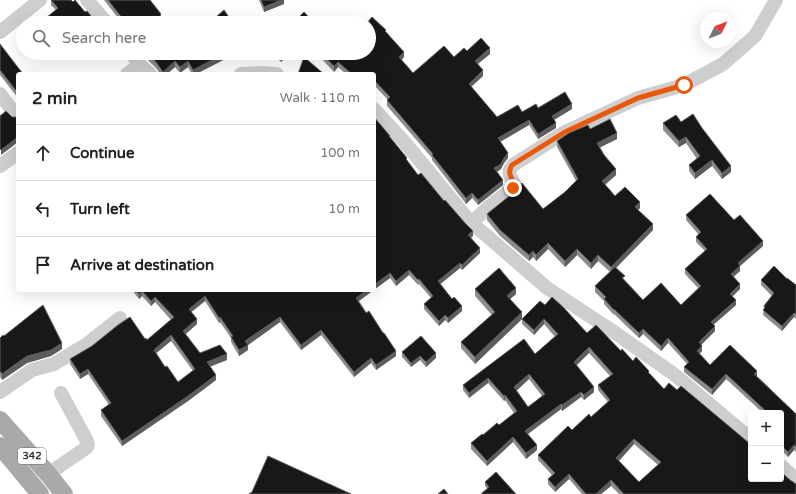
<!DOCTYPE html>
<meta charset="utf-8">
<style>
body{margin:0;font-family:"Varela Round",sans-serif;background:#f6f6f6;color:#202124}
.controls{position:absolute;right:12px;bottom:12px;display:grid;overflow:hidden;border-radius:4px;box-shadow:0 4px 16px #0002}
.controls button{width:36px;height:36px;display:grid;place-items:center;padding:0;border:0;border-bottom:1px solid #e0e0e0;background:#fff;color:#202124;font:20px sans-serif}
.compass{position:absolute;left:700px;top:12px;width:36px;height:36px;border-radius:50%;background:#fff;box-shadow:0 4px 16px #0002;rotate:47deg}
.stop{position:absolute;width:12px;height:12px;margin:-9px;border:3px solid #ea580c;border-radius:50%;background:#fff}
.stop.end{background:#ea580c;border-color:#fff;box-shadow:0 1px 4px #0008}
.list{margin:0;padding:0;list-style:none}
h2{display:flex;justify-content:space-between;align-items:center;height:52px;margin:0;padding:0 16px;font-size:17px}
h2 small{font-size:13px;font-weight:400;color:#757577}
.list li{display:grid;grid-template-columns:26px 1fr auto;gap:12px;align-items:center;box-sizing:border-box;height:56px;padding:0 16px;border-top:1px solid #e0e0e0}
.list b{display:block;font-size:15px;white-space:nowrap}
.list em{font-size:13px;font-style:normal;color:#757577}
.icon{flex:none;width:22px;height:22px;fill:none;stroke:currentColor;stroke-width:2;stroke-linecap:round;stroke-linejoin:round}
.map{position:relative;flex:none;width:796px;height:494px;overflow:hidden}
.search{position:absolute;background:#fff;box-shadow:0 4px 16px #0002;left:16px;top:16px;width:360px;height:44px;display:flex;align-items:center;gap:10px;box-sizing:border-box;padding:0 14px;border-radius:22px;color:#757577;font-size:15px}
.panel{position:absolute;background:#fff;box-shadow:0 4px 16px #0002;left:16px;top:72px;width:360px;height:220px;border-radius:4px}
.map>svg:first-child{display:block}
</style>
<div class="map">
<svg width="796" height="494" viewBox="0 0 796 494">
<rect width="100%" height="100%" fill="#fff"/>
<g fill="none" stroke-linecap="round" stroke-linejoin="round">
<g stroke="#cecece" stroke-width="14">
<path d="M87,0L107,23"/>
<path d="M0,32L40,0"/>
<path d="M131,53L140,65L150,74"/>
<path d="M127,74L140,65"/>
<path d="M241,74L263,73L277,74"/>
<path d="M0,94L15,114"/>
<path d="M374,109L407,145L471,223L487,236L547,288L611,330L675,375L751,439"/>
<path d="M0,166L18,153"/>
<path d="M471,223L491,205L513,188L514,184C511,176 506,173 513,165L565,132L638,98L684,85L723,64L755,36L776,0"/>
<path d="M0,392L32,370L54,364L87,344L120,318"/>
<path d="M781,466L796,479"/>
<path d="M48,474L86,448L88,445L87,441L61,393"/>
</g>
<g stroke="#a9a9a9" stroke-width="18">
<path d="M0,420L48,474L64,494"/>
<path d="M0,446L40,494"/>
</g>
</g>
<g fill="#8c8c8c" fill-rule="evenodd">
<path d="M51,0L73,2L97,23H40L56,10L51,5Z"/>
<path d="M104,0H150L161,16L167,23H122Z"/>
<path d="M259,0H284V4L264,12Z"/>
<path d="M386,32L404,57L401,60L413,73L454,57L467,51L490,54L478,64L483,76L471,86L497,117L538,108L572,109L554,120L556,128L538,139L529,125L500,142L508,158L504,163L501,169L497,172L503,185L478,205L472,198L466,204L432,160V158L387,106V100H388L374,85V74H346L338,67L334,72L316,53H369Z"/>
<path d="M0,44L18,74V98L0,75Z"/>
<path d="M146,53H231V56L196,74H192L188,67L180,73L175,67L167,74H160L156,68L146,58Z"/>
<path d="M271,53H289L281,62Z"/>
<path d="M681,122L731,172L722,179L712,166L695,179L689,171V165L697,159L686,143L679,147L663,130V123Z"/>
<path d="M590,129L617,139L600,147L616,175L605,185L615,196L640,208L638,210L653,230L616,268L625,280L643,300L681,305L698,288L685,274V269L705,251L696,242V237L699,235L686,220V215L734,220L763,246L740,266V271L733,277L740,289L732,296L736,305L714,324L715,331L701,345L702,351L699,354L710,365L757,376L796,414V452L794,450L788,457L781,450V413H763L726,379L712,395L684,372V367L687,364L668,343L661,351L643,334L639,338L614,314V315L604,304V301L595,292V286L610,272L598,261L591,269L577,255L565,267L548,249L536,261L533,257L529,261L500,236L487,220V214L543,209L565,192L576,181L557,147V141Z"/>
<path d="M390,137L407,161L418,175L444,201L473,236L471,238L480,253L462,270L460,268L440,284L462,311L448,323L445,320L439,326L424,309V304L431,298L419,284L418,285L409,275L396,286L390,278L359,301L396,356L376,370L371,363L354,377L321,335L301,350L280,322L248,345V350L239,356L231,342V338L220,322L219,323L205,301L191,312L197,324L186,334L200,353L227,360L210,366L216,380L188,401L122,446L101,416V410L109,405L88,374L80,379L70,364V359L145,339L147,340L171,320L155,302L151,306L142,296L139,299L132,290H374ZM171,341L193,371L178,382L165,367L156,353Z"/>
<path d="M787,279L796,285V319L794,317L782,331L763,315L764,306L772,296L761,285V280Z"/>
<path d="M475,289L516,294L510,299L522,319L475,364L461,348V342L492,315L475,296Z"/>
<path d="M545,305L587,333L621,351L649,374L664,389L677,390L749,443L796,494H619L611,486L601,494H582L569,479L555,492L548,484V479L552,475L538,460V455L572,430L591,417L608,402L598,390V385L610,376L589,353L576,365L594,392L584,400L581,397L562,411L561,409L528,434L537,450L526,459L513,442L487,466L471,449V443L483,435L499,425L514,413L505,400L504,401L488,383L469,398L463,390V385L535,354L555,337L544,324L534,335L522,324V319ZM529,379L542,396L528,407L516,391ZM634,444L658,465L639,482L619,461Z"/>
<path d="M4,336L62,349L51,356L27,363L2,380L0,377V338Z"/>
<path d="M402,352L436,358L426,367L420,360L411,367L402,357Z"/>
<path d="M485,482L516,494L487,488L485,486Z"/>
</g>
<g fill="#5d5d5d">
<path d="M281,0H284V4L264,12V7Z"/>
<path d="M490,48V54L475,66V61Z"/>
<path d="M404,52V57L399,62V57Z"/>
<path d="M225,53H231V56L196,74H193V70Z"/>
<path d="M283,53H289L281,62V55Z"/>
<path d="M175,61V67L167,74H163V72Z"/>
<path d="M188,61V67L180,73V67Z"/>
<path d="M338,62V67L334,72V66Z"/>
<path d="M483,70V76L469,89V84Z"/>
<path d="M572,104V109L552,121V116Z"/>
<path d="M529,120V125L498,143V138Z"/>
<path d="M556,123V128L538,139V134Z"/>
<path d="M617,133V139L597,149V143Z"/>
<path d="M18,137V142L1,155V150Z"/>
<path d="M686,137V143L679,147V141Z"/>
<path d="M508,153V158L504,163L501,169L494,174V168Z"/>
<path d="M712,160V166L695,179V173Z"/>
<path d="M731,166V172L722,179V173Z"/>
<path d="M616,169V175L602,187V181Z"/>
<path d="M503,180V185L478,205V200Z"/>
<path d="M472,193V198L466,204V198Z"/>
<path d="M640,202V208L635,213V207Z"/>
<path d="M653,224V230L611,273V267Z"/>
<path d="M473,231V236L468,240V235Z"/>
<path d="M763,241V246L740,266V271L731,279V274L738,263Z"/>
<path d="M548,243V249L536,261V255Z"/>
<path d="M480,248V253L462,270V265Z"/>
<path d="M577,249V255L565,267V261Z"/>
<path d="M533,251V257L529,261V255Z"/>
<path d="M598,255V261L591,269V263Z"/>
<path d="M460,263V268L438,286V281Z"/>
<path d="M409,270V275L396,286V281Z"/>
<path d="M390,273V278L356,303V298L367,290H374V285Z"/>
<path d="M740,284V289L730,299V294Z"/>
<path d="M516,288V294L507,302V296Z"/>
<path d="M142,291V296L139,299V294Z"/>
<path d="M205,296V301L189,314V309Z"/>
<path d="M155,297V302L151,306V301Z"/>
<path d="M736,300V305L711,327V322Z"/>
<path d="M462,306V311L448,323V318Z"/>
<path d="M522,312V319L475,364V357Z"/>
<path d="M794,313V317L782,331V326Z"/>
<path d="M445,315V320L439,326V321Z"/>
<path d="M220,317V322L219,323V318Z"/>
<path d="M280,317V322L248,345V350L239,356V350L245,341Z"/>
<path d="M197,319V324L183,336V331Z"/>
<path d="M544,319V324L534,335V330Z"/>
<path d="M715,326V331L699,347V342Z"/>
<path d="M643,329V334L639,338V333Z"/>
<path d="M321,330V335L301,350V345Z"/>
<path d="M171,335V341L154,355V350Z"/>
<path d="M668,338V343L661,351V346Z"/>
<path d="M62,343V349L51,356L27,363L2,380V374L27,356Z"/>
<path d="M702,346V351L697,356V351Z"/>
<path d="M589,347V353L574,368V362Z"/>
<path d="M396,351V356L376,370V365Z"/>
<path d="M436,353V358L426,367V362Z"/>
<path d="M227,354V360L207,368V362Z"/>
<path d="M420,356V360L411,367V363Z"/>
<path d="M371,358V363L354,377V372Z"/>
<path d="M88,369V374L80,379V374Z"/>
<path d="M757,371V376L754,379V374Z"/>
<path d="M529,374V379L514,393V387Z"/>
<path d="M726,374V379L712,395V389Z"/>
<path d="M216,375V380L188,401L122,446V441Z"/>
<path d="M488,378V383L469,398V393Z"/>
<path d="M594,387V392L584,400V395Z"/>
<path d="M581,392V397L562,411V405Z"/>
<path d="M505,395V400L504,401V396Z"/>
<path d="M561,404V409L525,436V431Z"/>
<path d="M513,437V442L487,466V461Z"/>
<path d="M634,439V444L616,464V458Z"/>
<path d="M537,445V450L526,459V453Z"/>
<path d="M794,445V450L788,457V452Z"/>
<path d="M569,474V479L555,492V487Z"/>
<path d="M611,480V486L601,494H596Z"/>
</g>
<g fill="#181818" stroke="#5d5d5d" fill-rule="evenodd">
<path d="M51,0H71L73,2L75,0L85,12L87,11L97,23H68L67,21L64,23H40L58,8Z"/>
<path d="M108,0H150L161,14L160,15L167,23H126Z"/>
<path d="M261,0H281L264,7Z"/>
<path d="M224,10L233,23H209Z"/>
<path d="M304,12L314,23H293Z"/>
<path d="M372,17L386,30L385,31L404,52L399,57L413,73L444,46L454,57L464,48L467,51L481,38L490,48L475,61L483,70L469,84L497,117L518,105L522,112L536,104L538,108L565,92L572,104L552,116L556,123L538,134L529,120L498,138L508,153L504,158L501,164L494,168L503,180L478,200L472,193L466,198L432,155L433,154L387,100L390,97L374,80V74H352L338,62L334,66L321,53H369V23H367Z"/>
<path d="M0,44L23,74H18V93L0,70Z"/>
<path d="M147,53H225L193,70L188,61L180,67L175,61L163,72L156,62Z"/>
<path d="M304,57L324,74H298Z"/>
<path d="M6,111L12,117H18V137L1,150L0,149V116Z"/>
<path d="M693,114L702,128L731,166L722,173L712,160L695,173L689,165L700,156L686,137L679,141L663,123L676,115L681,122Z"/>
<path d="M374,117L390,136H389L407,158L406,159L418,175L421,173L444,201L445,200L465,223L473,231L468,235L480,248L462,265L460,263L438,281L452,299L454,297L462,306L448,318L445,315L439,321L424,304L433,296L419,279L418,280L409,270L396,281L390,273L374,285Z"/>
<path d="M610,119L617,133L597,143L604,155L616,169L602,181L615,196L625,187L640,202L635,207L653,224L611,267L598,255L591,263L577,249L565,261L548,243L536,255L533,251L529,255L500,230L487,214L518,189L522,183L543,209L565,192L578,179L557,141L569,133L588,125L590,129Z"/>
<path d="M710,194L734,220L740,215L763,241L738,263L740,266L731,274L740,284L730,294L736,300L711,322L715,326L699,342L702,346L697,351L710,365L730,345L757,371L754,374L796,414V447L794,445L788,452L781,445V413H768L726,374L712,389L684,367L689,362L668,338L661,346L643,329L639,333L614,309V310L604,299L606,297L595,286L615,267L625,276L622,278L643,300L661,283L681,305L701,286L685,269L707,249L696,237L701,232L686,215Z"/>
<path d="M774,266L787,279V278L796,285V314L794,313L782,326L763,310L765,308L764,306L774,293L761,280Z"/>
<path d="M499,268L516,288L507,296L522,312L475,357L461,342L495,312L475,289Z"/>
<path d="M136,290H367L356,298L366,313L369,311L383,333H384L396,351L376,365L371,358L354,372L321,330L301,345L280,317L245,341L248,345L239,350L231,337L233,336L220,317L219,318L205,296L189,309L197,319L183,331L200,353L220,345L227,354L207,362L216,375L188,396L122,441L101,410L111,403L88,369L80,374L70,359L92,346L118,325L130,317L145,339L146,338L147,340L174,317L155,297L151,301L142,291L139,294ZM171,335L195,369L178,382L167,366L165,367L154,350Z"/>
<path d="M552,297L564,308L587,333L596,325L621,351L622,349L633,361L636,357L649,371L648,372L664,389L669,383L677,390L681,386L749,443L751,442V479H781V472L790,480L796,484V494H624L611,480L596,494H586L569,474L555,487L548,479L555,473L538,455L568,426L572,430L589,414L591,417L610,400L598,385L613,374L589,347L574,362L594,387L584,395L581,392L562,405L561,404L525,431L537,445L526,453L513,437L487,461L471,443L482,434L483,435L497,423L499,425L517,411L505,395L504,396L488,378L469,393L463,385L524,339L535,354L558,334L544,319L534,330L522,319L540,301L545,305ZM529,374L545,394L528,407L514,387ZM634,439L661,462L639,482L616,458Z"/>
<path d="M43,305L62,343L51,350L27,356L2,374L0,371V338L3,335L4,336Z"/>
<path d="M421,336L436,353L426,362L420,356L411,363L402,352Z"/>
<path d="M268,456L351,494H249L252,492Z"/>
<path d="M496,472L516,494H481L489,487L485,482Z"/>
<path d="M444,489L448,494H438Z"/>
</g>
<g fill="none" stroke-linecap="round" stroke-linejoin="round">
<path stroke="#ea580c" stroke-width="5" d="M513,188L514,184C511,176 507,173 512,165L565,132L638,98L684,85"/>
</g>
<g text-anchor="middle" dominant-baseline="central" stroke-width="4" stroke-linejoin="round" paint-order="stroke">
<rect fill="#fff" stroke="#6f6f6f" stroke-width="1" x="18" y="448" width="28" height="16" rx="3"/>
<g font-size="10" font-weight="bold" fill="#313131">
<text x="32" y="456">342</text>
</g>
</g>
</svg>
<div class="controls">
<button>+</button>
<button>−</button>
</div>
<svg class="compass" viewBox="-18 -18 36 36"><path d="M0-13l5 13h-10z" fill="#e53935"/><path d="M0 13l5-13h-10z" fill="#757577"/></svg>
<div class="stop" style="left:684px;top:85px"></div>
<div class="stop end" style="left:513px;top:188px"></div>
<div class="search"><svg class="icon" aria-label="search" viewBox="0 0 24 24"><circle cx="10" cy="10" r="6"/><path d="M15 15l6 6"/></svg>Search here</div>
<section class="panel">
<h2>2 min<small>Walk · 110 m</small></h2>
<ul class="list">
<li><svg class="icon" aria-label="ahead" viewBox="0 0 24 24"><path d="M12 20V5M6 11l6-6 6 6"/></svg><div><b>Continue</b></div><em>100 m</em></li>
<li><svg class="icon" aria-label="left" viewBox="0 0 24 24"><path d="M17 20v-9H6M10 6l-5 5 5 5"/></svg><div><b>Turn left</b></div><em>10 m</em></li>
<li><svg class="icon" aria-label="arrive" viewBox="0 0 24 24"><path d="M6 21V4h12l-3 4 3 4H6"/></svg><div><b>Arrive at destination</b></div></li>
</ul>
</section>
</div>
